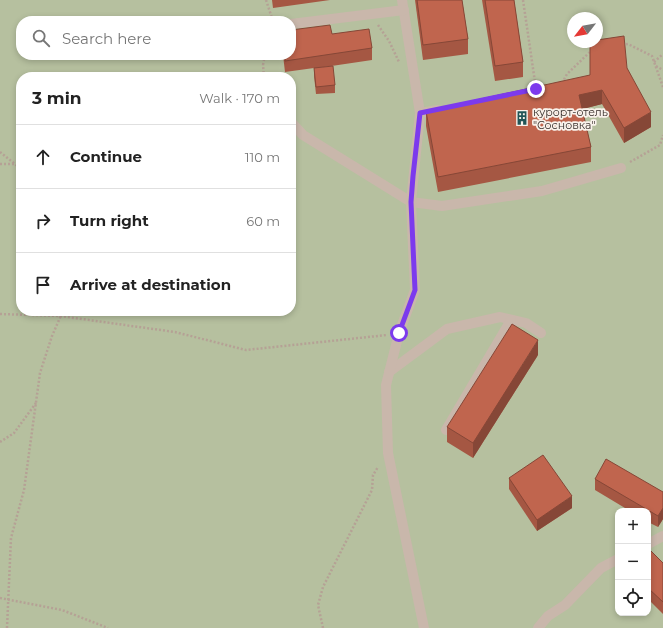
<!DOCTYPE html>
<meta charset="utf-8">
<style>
body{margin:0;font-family:Montserrat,sans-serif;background:#f2f2f2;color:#222}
.controls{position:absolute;right:12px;bottom:12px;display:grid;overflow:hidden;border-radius:8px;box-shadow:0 2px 6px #0003}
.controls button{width:36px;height:36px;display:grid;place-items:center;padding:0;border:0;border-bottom:1px solid #e0e0e0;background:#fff;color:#222;font:20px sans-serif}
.compass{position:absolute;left:567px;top:12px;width:36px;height:36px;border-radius:50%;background:#fff;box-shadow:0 2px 6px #0003;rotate:239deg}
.stop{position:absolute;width:12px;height:12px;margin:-9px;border:3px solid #7c3aed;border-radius:50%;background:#fff}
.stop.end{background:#7c3aed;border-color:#fff;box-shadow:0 1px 4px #0008}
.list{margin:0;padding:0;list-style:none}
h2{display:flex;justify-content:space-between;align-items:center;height:52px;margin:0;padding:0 16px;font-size:17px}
h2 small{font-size:13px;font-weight:400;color:#767676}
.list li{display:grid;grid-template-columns:26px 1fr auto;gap:12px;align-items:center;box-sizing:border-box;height:64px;padding:0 16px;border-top:1px solid #e0e0e0}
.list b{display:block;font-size:15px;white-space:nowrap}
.list em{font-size:13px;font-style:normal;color:#767676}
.icon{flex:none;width:22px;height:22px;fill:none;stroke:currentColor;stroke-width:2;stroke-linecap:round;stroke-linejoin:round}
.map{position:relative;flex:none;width:663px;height:628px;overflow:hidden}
.search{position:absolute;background:#fff;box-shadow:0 2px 6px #0003;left:16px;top:16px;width:280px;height:44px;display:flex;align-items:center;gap:10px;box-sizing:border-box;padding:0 14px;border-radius:16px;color:#767676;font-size:15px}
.panel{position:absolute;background:#fff;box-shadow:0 2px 6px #0003;left:16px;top:72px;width:280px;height:244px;border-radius:16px}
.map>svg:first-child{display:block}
</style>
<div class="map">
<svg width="663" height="628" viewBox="0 0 663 628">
<rect width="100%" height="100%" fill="#f1e8de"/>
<path fill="#b6c09f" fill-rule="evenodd" d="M0,0H663V628H0ZM573,18H597V42H573ZM21,21H291V55H21ZM21,77H291V311H21ZM618,511H648V613H618Z"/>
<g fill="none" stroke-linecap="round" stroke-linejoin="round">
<g stroke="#b5a195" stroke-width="2.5" stroke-dasharray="2 2" stroke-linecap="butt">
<path d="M266,0L273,21"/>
<path d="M523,0L536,89"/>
<path d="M378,25L389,41L399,62"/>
<path d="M622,45L628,44L652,56L663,87"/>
<path d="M654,62L663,54"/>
<path d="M656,66L663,70"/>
<path d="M264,77L263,65L265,55"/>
<path d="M562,83L567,74L592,50"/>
<path d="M0,152L21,169"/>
<path d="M630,162L660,145L663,135"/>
<path d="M0,164H21"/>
<path d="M0,314L60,316L175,332L246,350L387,335"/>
<path d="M0,442L14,433L36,403"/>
<path d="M0,598L62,610L108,628"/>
<path d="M7,628L11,538L24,490L40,373L52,336L63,311"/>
<path d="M323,628L318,605L323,587L372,490L373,475L378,467"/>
</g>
<g stroke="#c9b7ab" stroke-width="10">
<path d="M402,0L420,113"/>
<path d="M291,24L404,10"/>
<path d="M291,122L303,135L411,202L442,206L542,191L621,168"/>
<path d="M389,372L447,329L500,317L526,323L541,333"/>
<path d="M446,430L511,320"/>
<path d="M648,544L663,536"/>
<path d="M424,628L388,453L386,385L399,333L415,290L411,202L420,113L438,110"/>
<path d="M538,628L548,616L565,605L601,568L618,559"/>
</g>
</g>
<g fill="#a55743">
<path d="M272,0H330L273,8Z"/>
<path d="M415,0H462L468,39V54L423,60Z"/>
<path d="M482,0H514L523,62V77L495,81Z"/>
<path d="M332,34L372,48V60L318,68L335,85V93L316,94L314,76V68L285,72L283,55H291Z"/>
<path d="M627,68L651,127L624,143L602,104L582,109L591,147V162L438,192L426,126V111Z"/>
<path d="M538,355L473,458L447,442V427Z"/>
<path d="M509,478L572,508L537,531L509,489Z"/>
<path d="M595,479L663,492V519L658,527L648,522V511H630L595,490Z"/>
<path d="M648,548L663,563V614L648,599Z"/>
</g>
<g fill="#864737">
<path d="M602,90V104L579,110V95Z"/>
<path d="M651,112V127L624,143V128Z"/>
<path d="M292,124V132L291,133V125Z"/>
<path d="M538,340V355L473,458V443Z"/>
<path d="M572,496V508L537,531V520Z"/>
<path d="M663,508V519L658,527V516Z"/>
</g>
<g fill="#c0654e" stroke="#864737">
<path d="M417,0H462L468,39L423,45Z"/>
<path d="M485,0H514L523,62L495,66Z"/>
<path d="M330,25L332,34L369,29L372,48L285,61V55H291V30Z"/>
<path d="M624,36L627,68L651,112L624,128L602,90L579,95L591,147L438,177L426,111L590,75V42H597V40Z"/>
<path d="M333,66L335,85L316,87L314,68Z"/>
<path d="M512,324L538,340L473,443L447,427Z"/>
<path d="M543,455L572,496L537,520L509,478Z"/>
<path d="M606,459L663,492V508L658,516L595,479Z"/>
<path d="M648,548L663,563V602L648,588Z"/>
</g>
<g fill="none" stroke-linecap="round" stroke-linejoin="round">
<path stroke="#7c3aed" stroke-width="5" d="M399,333L415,290L411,202L413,176L420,113L536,89"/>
</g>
<defs>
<symbol id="building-bare" viewBox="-9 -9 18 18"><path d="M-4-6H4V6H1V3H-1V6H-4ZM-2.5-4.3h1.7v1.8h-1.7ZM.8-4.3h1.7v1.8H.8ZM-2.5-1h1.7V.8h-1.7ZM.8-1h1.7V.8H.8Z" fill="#215557" stroke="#f9f2eb" stroke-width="2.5" paint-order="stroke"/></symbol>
</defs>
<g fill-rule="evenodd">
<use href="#building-bare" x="512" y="108" width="20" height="20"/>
</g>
<g text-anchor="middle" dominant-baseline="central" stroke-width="3.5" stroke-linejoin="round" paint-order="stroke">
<g font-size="11" fill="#372d2a" stroke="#f9f2eb" text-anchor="start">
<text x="533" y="112">курорт-отель<tspan x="533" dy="13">"Сосновка"</tspan></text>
</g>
</g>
</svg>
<div class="controls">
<button>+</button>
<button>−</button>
<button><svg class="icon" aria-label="locate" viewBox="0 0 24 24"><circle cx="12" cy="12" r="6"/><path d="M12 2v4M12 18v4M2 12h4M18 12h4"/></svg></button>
</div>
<svg class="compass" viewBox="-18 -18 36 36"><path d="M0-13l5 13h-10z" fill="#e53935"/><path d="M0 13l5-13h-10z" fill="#767676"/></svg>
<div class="stop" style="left:399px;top:333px"></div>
<div class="stop end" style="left:536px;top:89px"></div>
<div class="search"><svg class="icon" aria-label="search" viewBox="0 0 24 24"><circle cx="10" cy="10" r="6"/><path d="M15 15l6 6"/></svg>Search here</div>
<section class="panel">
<h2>3 min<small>Walk · 170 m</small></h2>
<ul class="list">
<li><svg class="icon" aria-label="ahead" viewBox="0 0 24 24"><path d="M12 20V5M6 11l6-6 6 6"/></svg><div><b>Continue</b></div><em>110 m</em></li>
<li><svg class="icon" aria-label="right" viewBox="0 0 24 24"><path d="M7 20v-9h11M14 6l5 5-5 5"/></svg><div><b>Turn right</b></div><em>60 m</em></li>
<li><svg class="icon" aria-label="arrive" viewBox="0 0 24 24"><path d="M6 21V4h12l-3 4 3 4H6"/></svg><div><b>Arrive at destination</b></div></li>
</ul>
</section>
</div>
